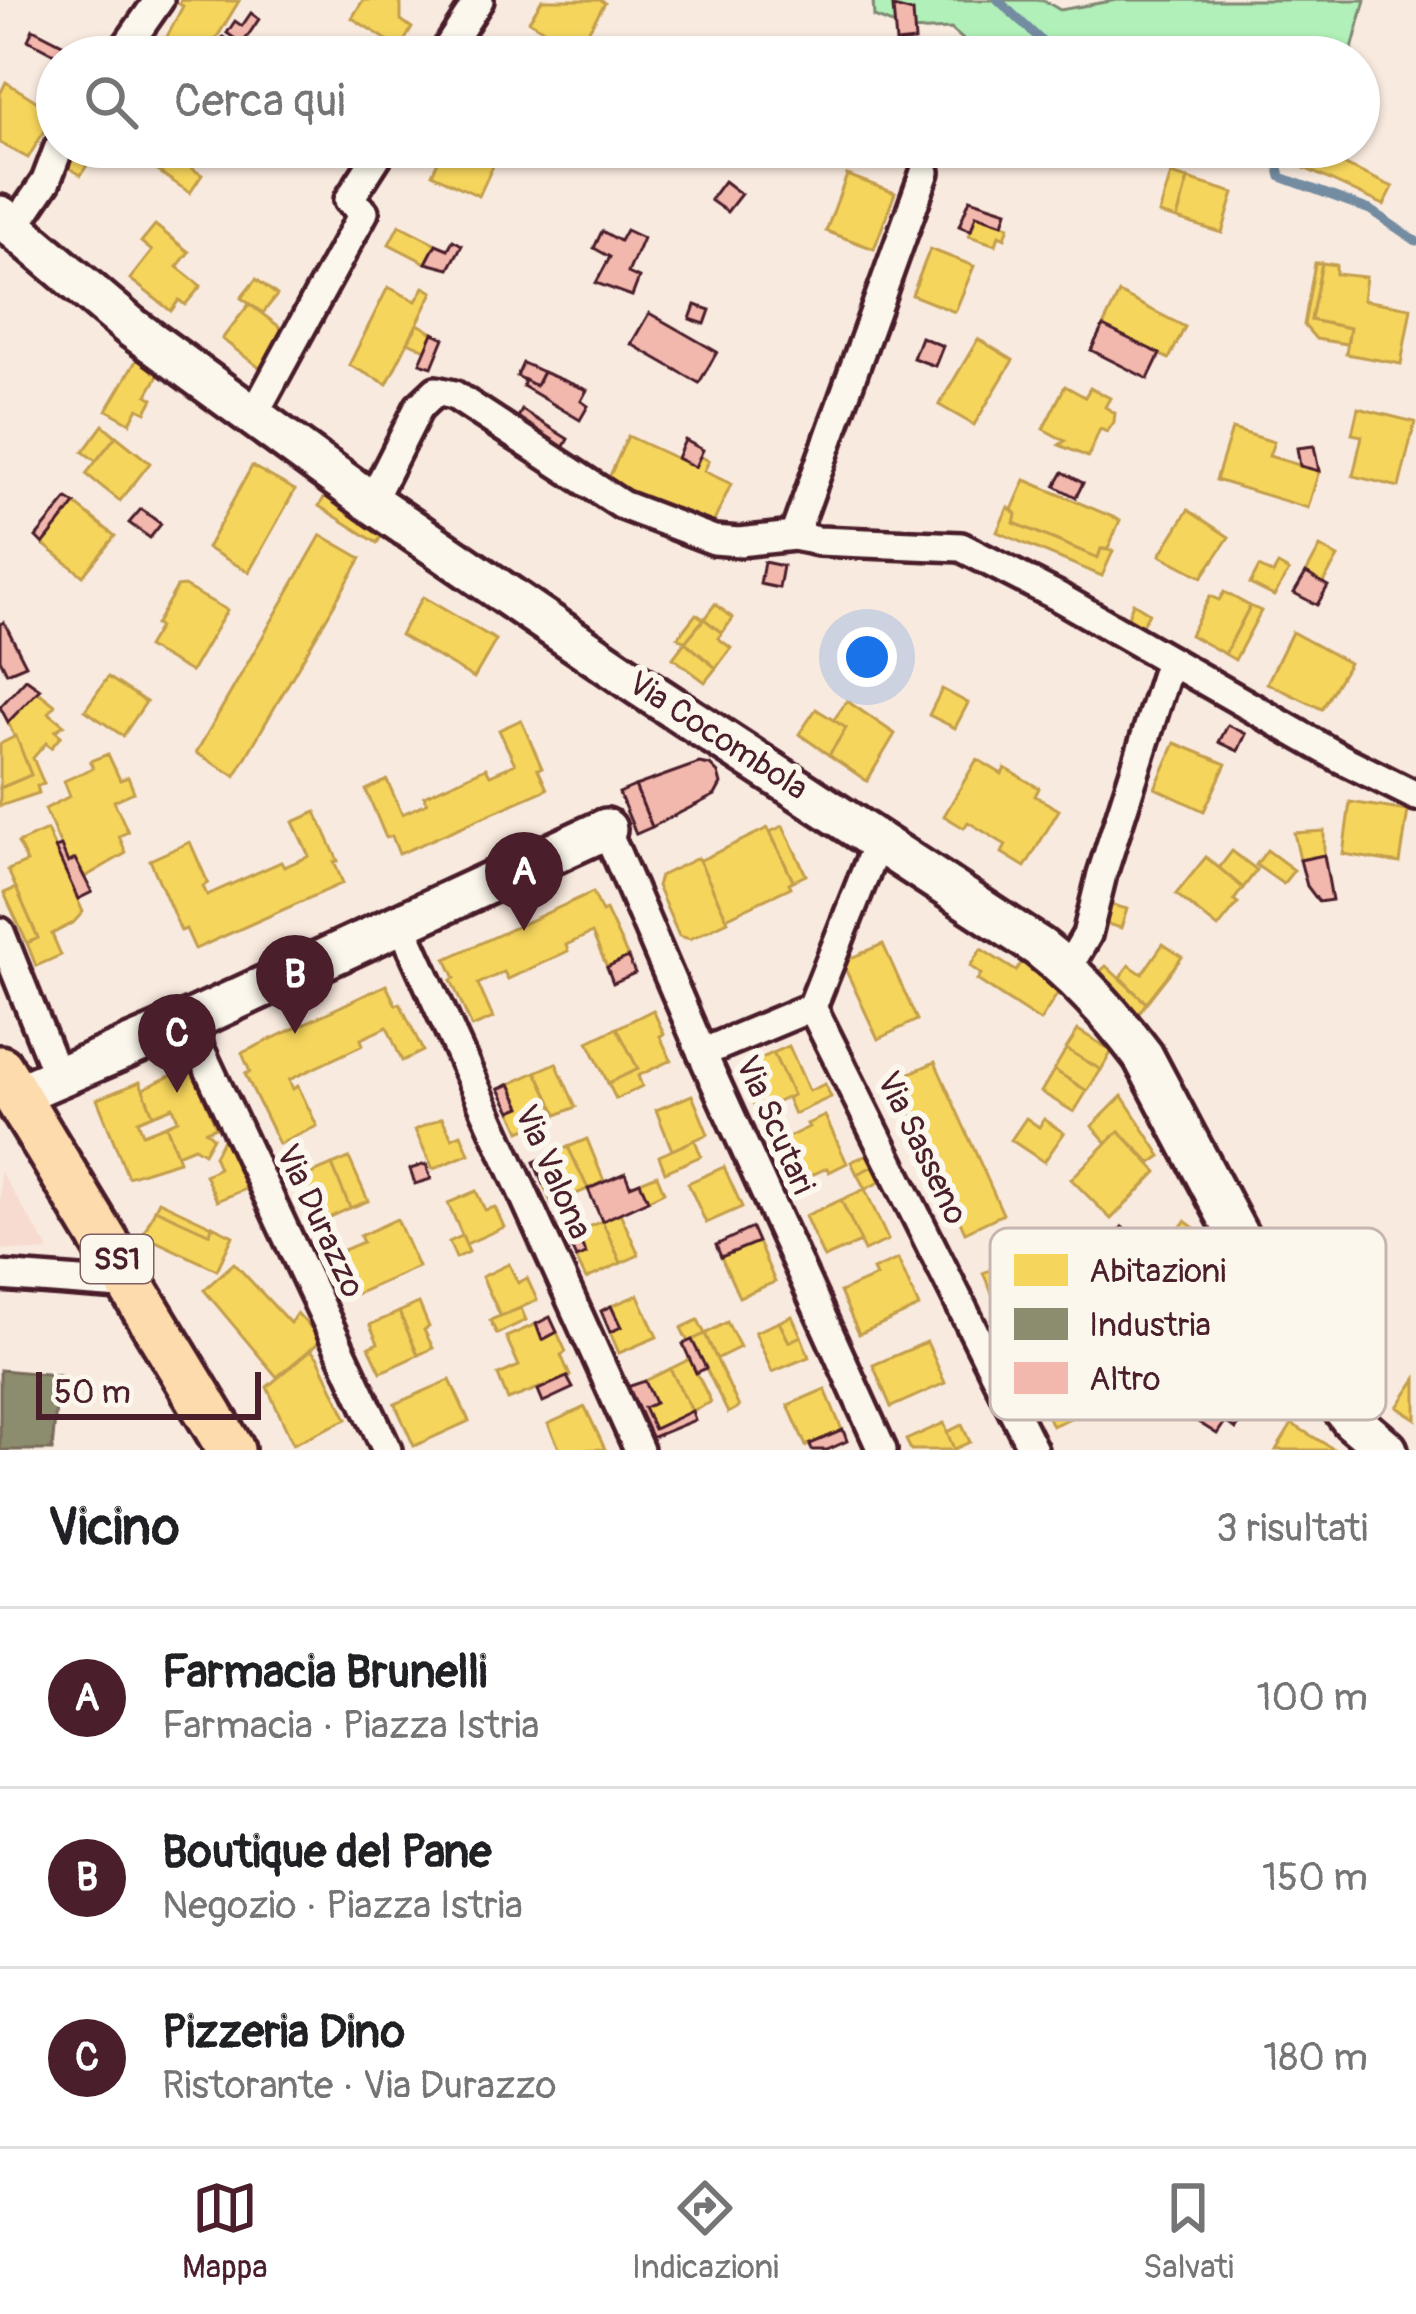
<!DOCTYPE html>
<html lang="it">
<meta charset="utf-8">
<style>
body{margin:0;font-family:Pangolin,sans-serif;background:#f6f6f6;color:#202124}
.scale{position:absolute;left:36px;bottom:30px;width:225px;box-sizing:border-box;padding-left:12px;border:6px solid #4a1f2b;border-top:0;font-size:33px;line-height:42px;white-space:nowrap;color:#4a1f2b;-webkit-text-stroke:9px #fbf7ec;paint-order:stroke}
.you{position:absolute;left:867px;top:657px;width:42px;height:42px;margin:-30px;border:9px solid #fff;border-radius:50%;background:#1a73e8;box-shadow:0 0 0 18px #1a73e833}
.badge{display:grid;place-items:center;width:78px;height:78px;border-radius:50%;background:#4a1f2b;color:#fff;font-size:39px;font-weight:700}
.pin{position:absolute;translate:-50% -99px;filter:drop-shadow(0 3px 6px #0008)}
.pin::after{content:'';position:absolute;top:63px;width:42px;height:36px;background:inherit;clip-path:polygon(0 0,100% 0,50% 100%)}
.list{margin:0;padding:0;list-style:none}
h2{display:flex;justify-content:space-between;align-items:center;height:156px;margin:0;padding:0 48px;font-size:51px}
h2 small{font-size:39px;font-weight:400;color:#757577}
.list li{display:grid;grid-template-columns:78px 1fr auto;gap:36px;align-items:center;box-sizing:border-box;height:180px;padding:0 48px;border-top:3px solid #e0e0e0}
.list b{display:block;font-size:45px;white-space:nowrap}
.list p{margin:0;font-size:39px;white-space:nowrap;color:#757577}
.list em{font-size:39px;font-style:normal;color:#757577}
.icon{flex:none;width:66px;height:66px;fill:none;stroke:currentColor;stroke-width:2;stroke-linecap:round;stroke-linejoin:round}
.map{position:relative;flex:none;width:1416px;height:1450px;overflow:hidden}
.search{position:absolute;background:#fff;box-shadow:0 3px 9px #0004;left:36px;right:36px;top:36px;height:132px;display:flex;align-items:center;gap:30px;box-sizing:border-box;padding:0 42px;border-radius:66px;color:#757577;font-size:45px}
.sheet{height:696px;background:#fff}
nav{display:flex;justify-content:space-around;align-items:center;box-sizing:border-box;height:168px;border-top:3px solid #e0e0e0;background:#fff;font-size:33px;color:#757577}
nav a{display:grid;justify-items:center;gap:6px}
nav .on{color:#4a1f2b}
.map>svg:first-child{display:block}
</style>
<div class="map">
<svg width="1416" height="1450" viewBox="0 0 1416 1450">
<rect width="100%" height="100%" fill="#f9eadf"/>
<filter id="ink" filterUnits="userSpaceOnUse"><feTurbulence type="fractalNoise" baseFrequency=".00833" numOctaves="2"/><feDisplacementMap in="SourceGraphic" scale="24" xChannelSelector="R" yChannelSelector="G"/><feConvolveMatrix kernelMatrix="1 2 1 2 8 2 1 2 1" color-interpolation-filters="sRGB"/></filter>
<g filter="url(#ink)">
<path fill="#f7dbd0" d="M0,1171L49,1249L44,1252L0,1249Z"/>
<path fill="#b1f0b8" stroke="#7e8872" stroke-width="3" d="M873,0H1043L1060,10L1117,0H1365L1350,57H983L951,29L910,31L874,17Z"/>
<g fill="#f6d55c" stroke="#c29e4d" stroke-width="3">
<path d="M181,0L239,1L205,57L157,56L183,6L179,4Z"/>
<path d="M363,0H396L401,5V20L412,28L400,48L352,18Z"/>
<path d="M542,0H600L605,3L577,50L529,21Z"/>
<path d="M6,82L55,113L28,158L0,143V94Z"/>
<path d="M70,147H98L81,175L61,163Z"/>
<path d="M142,147H205L191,168L202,175L190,193L136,156Z"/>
<path d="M445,147L501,148L479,196L432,174Z"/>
<path d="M1288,147H1306L1393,187L1384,205L1283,158Z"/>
<path d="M1171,174L1188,179L1177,219L1159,214Z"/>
<path d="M847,175L895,193L874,249L826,231Z"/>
<path d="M1188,179L1234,193L1222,233L1177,219Z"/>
<path d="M976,215L1009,226L1005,238L999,235L996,245L969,236Z"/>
<path d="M155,225L189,252L177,267L201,286L185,305L179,300L171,311L130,279L152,251L141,242Z"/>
<path d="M399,225L436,244L426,263L389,244Z"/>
<path d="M930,249L974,266L955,312L912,295Z"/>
<path d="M1315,263H1322L1311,320L1350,328L1347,344L1316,339L1304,325Z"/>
<path d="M1322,263L1336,265V274L1366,277L1363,300L1411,308L1401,364L1346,354L1350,328L1311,320Z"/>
<path d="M256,279L277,295L263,313L241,298Z"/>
<path d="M388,287L416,301L424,287L433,292L387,384L349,365Z"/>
<path d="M1119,293L1185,327L1169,359L1103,326Z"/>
<path d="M249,304L288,333L261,369L222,339Z"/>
<path d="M418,324L433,333L426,350L408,342Z"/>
<path d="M978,339L1013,360L974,425L939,405Z"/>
<path d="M137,359L160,372L147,395L153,399L146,412L138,408L130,423L107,410Z"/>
<path d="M1065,386L1085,397L1090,388L1110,398L1105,407L1115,413L1114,422L1107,432L1100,429L1088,457L1059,445L1065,441L1043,429Z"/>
<path d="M1358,408L1415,422L1399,487L1353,476L1362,436L1352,434Z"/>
<path d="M103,425L116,436L96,461L83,452Z"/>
<path d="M1232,429L1274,442L1269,456L1319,471L1308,508L1216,480Z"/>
<path d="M116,436L150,463L120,501L86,474Z"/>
<path d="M628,436L695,467L700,456L709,461L704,471L731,484L711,528L608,480Z"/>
<path d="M252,466L295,490L249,572L207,548Z"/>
<path d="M1025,480L1120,520L1108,549H1101L1098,558L1014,523L1016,514L1012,510Z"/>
<path d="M330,488L389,524L377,543L319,506Z"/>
<path d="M75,504L115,536L83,576L43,544Z"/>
<path d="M1008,507L1016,514L1014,523L1098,558L1101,549L1113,551L1102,576L997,532Z"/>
<path d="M1188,510L1229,537L1202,577L1160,555Z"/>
<path d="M321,535L361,558L235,776L196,753Z"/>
<path d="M1320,547L1338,557L1323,583L1306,573Z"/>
<path d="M1278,565L1289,571L1274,596L1250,584L1259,567L1273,574Z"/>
<path d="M184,586L227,610L191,672L147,647L159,627L155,625L177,587Z"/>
<path d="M1224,592L1250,606L1225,654L1190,635L1210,596L1219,600Z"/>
<path d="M423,597L496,640L474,678L400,635Z"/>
<path d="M1133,603L1149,613L1142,625L1128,617Z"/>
<path d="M715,604L733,618L722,633L704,619Z"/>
<path d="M1250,606L1261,611L1235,660L1225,654Z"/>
<path d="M696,614L704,619L685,642L678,637Z"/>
<path d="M704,619L722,633L718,638L731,648L716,668L685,642Z"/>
<path d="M1292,632L1349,663L1322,709L1267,683Z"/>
<path d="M685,642L716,668L705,682L673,658Z"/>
<path d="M108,677L146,702L123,736L85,710Z"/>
<path d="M942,689L968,703L955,728L929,715Z"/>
<path d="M37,691L55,705L49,713L64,725L55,731L61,736L51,748L46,743L33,758L44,784L37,786L39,793L0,806V788L31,775L8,722Z"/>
<path d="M847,701L895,734L867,781L829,755L846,728L833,721Z"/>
<path d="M816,709L846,728L829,755L799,734Z"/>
<path d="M521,720L542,768L538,769L547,789L399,854L392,836L386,838L366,790L387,780L402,814L427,803L424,796L486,768L490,775L515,764L499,730Z"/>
<path d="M16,736L31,775L0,788V744Z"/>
<path d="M1175,743L1226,764L1204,811L1155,788Z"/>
<path d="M108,754L120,780L128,777L134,792L114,801L128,832L119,836L126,853L85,877L75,859L68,863L45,809L70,796L64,781L93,768L90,761Z"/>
<path d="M977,759L1002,774L1005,768L1039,788L1035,796L1059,810L1025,867L1002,853L1006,845L968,822L964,828L944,816Z"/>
<path d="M1350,802L1408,811L1400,863L1343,854Z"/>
<path d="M316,812L338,861L334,862L343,883L195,949L186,929L181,931L150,860L190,842L208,883L203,886L207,895L281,862L284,867L309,856L293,822Z"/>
<path d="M783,826L806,875L793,881L770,832Z"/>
<path d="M768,828L793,881L789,883L791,887L726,918L699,861Z"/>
<path d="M47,830L83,912L73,923L52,934L61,955L36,966L27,943L38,938L8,870L27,862L18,843Z"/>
<path d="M1324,831V855L1300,860L1294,833Z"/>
<path d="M1267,850L1294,870L1283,884L1256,865Z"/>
<path d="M1232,851L1257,870L1243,888L1219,868Z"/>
<path d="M1206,857L1243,888L1234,900L1238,903L1218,928L1176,894Z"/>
<path d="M698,858L728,921L690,939L679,936L657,886L660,876Z"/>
<path d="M16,888L38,938L27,943L4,893Z"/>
<path d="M593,892L602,912L606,910L628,957L607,967L592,933L566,945L568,951L508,979L504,972L478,984L493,1018L472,1027L451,980L455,978L446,959Z"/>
<path d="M1109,904L1127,909L1121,928L1103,923Z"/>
<path d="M883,944L917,1020L878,1039L842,962Z"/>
<path d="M1163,944L1182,957L1146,1003L1120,977L1129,965L1142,974Z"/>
<path d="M981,949L1016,971L1024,959L1063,985L1040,1021L977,980L981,974L970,966Z"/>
<path d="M1106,966L1146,1003L1136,1017L1094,977Z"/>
<path d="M386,985L396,1005L400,1003L423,1051L402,1061L387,1027L361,1039L363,1045L289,1080L293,1089L298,1086L317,1126L279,1144L245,1074L250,1072L242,1053Z"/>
<path d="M653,1010L664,1034L660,1036L671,1060L638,1076L642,1086L616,1099L608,1083L638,1069L617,1028Z"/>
<path d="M617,1028L638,1069L608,1083L588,1042Z"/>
<path d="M1078,1030L1112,1051L1101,1070L1066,1049Z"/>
<path d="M789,1046L809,1091L825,1084L831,1097L794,1114L787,1098L793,1095L773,1053Z"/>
<path d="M1066,1049L1101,1070L1087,1091L1054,1070Z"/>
<path d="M773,1053L793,1095L757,1111L738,1069Z"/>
<path d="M935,1062L1003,1214L965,1232L896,1079Z"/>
<path d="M556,1063L576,1107L557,1115L536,1072Z"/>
<path d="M191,1066L216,1127L206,1131L213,1137L204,1153L194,1147L177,1154L166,1125L178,1120L173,1107L153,1115L143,1089Z"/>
<path d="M1054,1070L1087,1091L1074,1112L1041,1092Z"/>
<path d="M536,1072L557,1115L520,1131L511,1111L521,1107L510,1084Z"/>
<path d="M140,1082L153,1115L138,1121L143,1134L166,1125L179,1161L128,1177L97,1099Z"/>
<path d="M692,1095L708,1134L672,1150L656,1110Z"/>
<path d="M1122,1096L1161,1156L1151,1163L1119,1131L1107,1143L1092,1126Z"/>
<path d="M825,1116L847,1163L829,1172L827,1168L790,1185L772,1145L809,1127L807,1124Z"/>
<path d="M442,1118L452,1138L461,1134L469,1154L433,1169L415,1130Z"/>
<path d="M1026,1118L1039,1127L1044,1119L1064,1133L1044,1162L1011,1140Z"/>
<path d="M228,1130L253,1186L217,1201L205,1175L219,1168L214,1156Z"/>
<path d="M1119,1131L1157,1172L1111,1219L1071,1179Z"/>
<path d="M587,1139L604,1181L588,1189L568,1147Z"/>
<path d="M695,1140L701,1156L665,1172L659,1156Z"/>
<path d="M568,1147L588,1189L552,1204L543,1184L552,1180L543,1158Z"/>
<path d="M872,1152L878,1164L857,1174L851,1162Z"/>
<path d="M349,1158L368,1201L350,1208L332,1165Z"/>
<path d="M878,1164L886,1179L865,1189L857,1174Z"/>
<path d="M332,1165L350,1208L313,1225L304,1205L315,1200L304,1177Z"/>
<path d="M724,1167L742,1207L706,1223L688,1183Z"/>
<path d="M657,1175L664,1192L648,1200L640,1182Z"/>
<path d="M865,1189L888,1240L864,1251L841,1200Z"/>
<path d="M476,1191L485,1210L495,1207L504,1227L466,1244L448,1203Z"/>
<path d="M841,1200L861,1242L824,1258L805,1216Z"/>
<path d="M159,1201L212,1226L210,1234L155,1209Z"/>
<path d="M155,1209L210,1234L212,1226L233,1236L217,1270L143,1235Z"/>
<path d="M620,1213L639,1255L621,1263L602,1221Z"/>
<path d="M397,1219L418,1267L347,1298L337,1277L347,1273L339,1252L363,1242L360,1236Z"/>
<path d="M602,1221L621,1263L586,1279L576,1258L586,1254L576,1233Z"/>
<path d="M1185,1221L1221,1248L1218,1252L1236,1266L1197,1318L1171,1298L1139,1341L1116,1323L1162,1263L1157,1259Z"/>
<path d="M462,1236L469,1252L456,1258L449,1242Z"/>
<path d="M758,1242L775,1282L739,1297L721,1257Z"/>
<path d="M1024,1255L1093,1408L1052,1426L983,1273Z"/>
<path d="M898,1259L919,1307L859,1334L840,1292L876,1276L873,1270Z"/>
<path d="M234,1263L290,1323L297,1313L322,1340L277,1377L204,1290Z"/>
<path d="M509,1264L518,1283L527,1278L537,1300L501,1317L482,1277Z"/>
<path d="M638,1295L657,1337L619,1353L610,1332L621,1327L611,1306Z"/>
<path d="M419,1303L429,1327L424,1330L433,1348L418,1355L399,1312Z"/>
<path d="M521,1308L526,1320L497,1334L490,1320Z"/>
<path d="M399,1312L418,1355L381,1372L369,1347L378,1343L370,1325Z"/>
<path d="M792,1316L801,1336L789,1342L779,1322Z"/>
<path d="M698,1320L705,1334L688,1342L681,1328Z"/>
<path d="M727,1322L740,1347L716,1359L705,1334Z"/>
<path d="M779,1322L789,1342L801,1336L809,1357L772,1372L755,1332Z"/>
<path d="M536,1324L542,1340L557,1332L566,1352L561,1355L570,1376L508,1400L498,1375L519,1366L506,1337Z"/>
<path d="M705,1334L739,1407L728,1413L692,1340Z"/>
<path d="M927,1342L945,1383L891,1407L873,1365Z"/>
<path d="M311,1350L318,1358L347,1419L293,1444L267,1387Z"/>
<path d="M690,1359L711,1402L692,1411L670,1369Z"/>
<path d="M670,1369L692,1411L654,1429L644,1408L655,1403L645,1381Z"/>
<path d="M1416,1379V1419L1397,1407Z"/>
<path d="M450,1380L469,1421L414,1446L395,1404Z"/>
<path d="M825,1389L842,1430L806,1446L788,1405Z"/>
<path d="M585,1407L605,1449L560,1450L548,1424Z"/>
<path d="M944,1423L955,1450H911L906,1440Z"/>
<path d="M1292,1424L1335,1450H1276Z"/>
<path d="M962,1425L970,1442L954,1449L947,1432Z"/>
</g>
<path fill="#8c8c6e" stroke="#786b5a" stroke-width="3" d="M0,1370L59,1375L52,1450H0Z"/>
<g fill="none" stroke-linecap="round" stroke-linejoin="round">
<g stroke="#738ca1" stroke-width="9">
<path d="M998,0L1059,57"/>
<path d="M1274,147L1281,177L1370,210L1416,241"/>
</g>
</g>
<g fill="#f2b7ad" stroke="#4a1f2b" stroke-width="3">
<path d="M893,7L913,12L915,41L896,43Z"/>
<path d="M251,13L259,19L235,55L219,44L223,37L231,42L234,38L227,33L235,21L242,26Z"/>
<path d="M33,29L64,45L58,56L28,40Z"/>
<path d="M724,181L741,194L727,212L710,200Z"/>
<path d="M970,199L1007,211L1003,224L976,215L971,231L959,226Z"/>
<path d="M626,230L643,238L628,273L639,278L632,296L596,283L610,257L594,248L602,231L620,241Z"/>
<path d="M453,240L462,245L449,269L426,263L436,244L448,249Z"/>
<path d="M695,305L710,310L705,324L690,319Z"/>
<path d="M649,313L717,352L699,383L631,344Z"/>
<path d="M1103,326L1160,354L1148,379L1091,350Z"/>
<path d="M433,333L444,338L432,367L420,363Z"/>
<path d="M921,337L943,346L935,366L913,358Z"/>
<path d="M523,363L543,372L536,386L517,376Z"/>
<path d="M543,372L587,390L581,401L588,406L580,420L523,386L525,380L536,386Z"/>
<path d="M522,410L568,439L561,452L514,425Z"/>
<path d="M685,440L703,450L695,467L677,458Z"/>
<path d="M1314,446L1319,471L1300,466L1297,448Z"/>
<path d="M1063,472L1083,483L1076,497L1055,486Z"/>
<path d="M67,499L75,504L43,544L36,537Z"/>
<path d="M141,509L161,524L150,538L129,523Z"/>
<path d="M764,562L783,566L779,588L760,584Z"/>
<path d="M1306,573L1328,586L1317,605L1294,593Z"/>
<path d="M4,622L26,665L7,673L0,659V624Z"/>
<path d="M26,679L40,689L8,722L0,707Z"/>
<path d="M1228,725L1246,734L1238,751L1219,742Z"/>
<path d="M699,763L710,765L718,773L721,784L715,795L652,827L635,786Z"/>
<path d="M635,786L652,827L636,834L619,793Z"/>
<path d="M61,846L68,863L75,859L92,892L78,899L55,848Z"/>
<path d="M1324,855L1332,900L1319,902L1307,886L1300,860Z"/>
<path d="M628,957L635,973L613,983L607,967Z"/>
<path d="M510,1084L521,1107L511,1111L499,1089Z"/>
<path d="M543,1158L552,1180L543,1184L534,1162Z"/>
<path d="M426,1164L431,1179L415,1184L410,1169Z"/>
<path d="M625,1173L630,1186L640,1182L648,1200L602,1221L588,1189Z"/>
<path d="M1122,1227L1137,1240L1125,1255L1110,1243Z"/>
<path d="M752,1228L758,1242L721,1257L716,1245Z"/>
<path d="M576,1233L586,1254L576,1258L567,1238Z"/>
<path d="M339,1252L347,1273L337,1277L329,1257Z"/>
<path d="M611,1306L621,1327L610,1332L601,1311Z"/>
<path d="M550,1317L557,1332L542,1340L536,1324Z"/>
<path d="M692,1340L706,1368L696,1373L683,1344Z"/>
<path d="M1186,1363L1209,1378L1216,1367L1258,1395L1236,1429L1225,1422L1217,1434L1163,1400Z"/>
<path d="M567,1377L573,1388L543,1402L538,1390Z"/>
<path d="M645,1381L655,1403L644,1408L654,1429L692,1411L695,1420L646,1440L624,1388Z"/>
<path d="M843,1430L847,1441L827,1450H812L810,1444Z"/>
</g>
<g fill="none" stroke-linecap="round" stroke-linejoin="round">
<defs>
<g id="street">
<path d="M119,57L159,0"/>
<path d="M442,57L479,0"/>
<path d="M14,228L46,181L59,147"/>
<path d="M253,416L364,212L349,200L383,147"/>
<path d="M371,502L419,407L436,391L454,395L622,505L714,540L739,542L794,536L818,541L961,547L1057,596L1340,758L1416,796"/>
<path d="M794,536L925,172"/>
<path d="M606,829L702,1053L882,1450"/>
<path d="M401,923L639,1450"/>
<path d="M0,932L58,1077"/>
<path d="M1067,969L1087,935L1102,874L1170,661"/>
<path d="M812,1007L1033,1450"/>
<path d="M187,1022L387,1450"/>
<path d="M702,1053L812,1007L878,841"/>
<path d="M0,1276L134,1286"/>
</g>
<g id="secondary">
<path d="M0,216L131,327L371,502L640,686L1039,947C1079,978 1112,1015 1143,1056L1284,1323L1320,1378L1352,1420L1387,1450"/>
<path d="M16,1095L187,1022L606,829"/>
</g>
<path id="primary" d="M0,1069L231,1450"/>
</defs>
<use href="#street" stroke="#4a1f2b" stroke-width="36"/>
<use href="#secondary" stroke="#4a1f2b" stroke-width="48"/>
<use href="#primary" stroke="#4a1f2b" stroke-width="54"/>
<use href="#street" stroke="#fbf7ec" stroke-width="27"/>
<use href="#secondary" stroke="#fbf7ec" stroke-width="39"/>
<use href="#primary" stroke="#fedbac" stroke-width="45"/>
</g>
</g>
<g text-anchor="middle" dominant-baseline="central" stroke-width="12" stroke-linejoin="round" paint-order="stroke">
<rect fill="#fbf7ec" stroke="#7f6065" stroke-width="3" x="81" y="1235" width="72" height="48" rx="9"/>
<g font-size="30" font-weight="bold" fill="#4a1f2b">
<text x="117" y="1259">SS1</text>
</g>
<g font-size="33" fill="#4a1f2b" stroke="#fbf7ec">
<text transform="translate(718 736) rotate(33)">Via Cocombola</text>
<text transform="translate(775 1125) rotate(66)">Via Scutari</text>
<text transform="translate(922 1148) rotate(64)">Via Sasseno</text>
<text transform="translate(553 1172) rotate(66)">Via Valona</text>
<text transform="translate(320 1221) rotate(65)">Via Durazzo</text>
</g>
</g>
<rect x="990" y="1228" width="396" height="192" rx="18" fill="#fbf7ec" stroke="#c6b6b2" stroke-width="3"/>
<rect x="1014" y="1254" width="54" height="32" fill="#f6d55c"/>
<rect x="1014" y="1308" width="54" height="32" fill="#8c8c6e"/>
<rect x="1014" y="1362" width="54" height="32" fill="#f2b7ad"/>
<g font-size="33" fill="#4a1f2b">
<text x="1089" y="1282">Abitazioni</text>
<text x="1089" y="1336">Industria</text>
<text x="1089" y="1390">Altro</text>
</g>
</svg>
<div class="scale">50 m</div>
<div class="you"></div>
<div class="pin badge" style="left:524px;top:931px">A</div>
<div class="pin badge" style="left:295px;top:1034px">B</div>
<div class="pin badge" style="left:177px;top:1093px">C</div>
<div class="search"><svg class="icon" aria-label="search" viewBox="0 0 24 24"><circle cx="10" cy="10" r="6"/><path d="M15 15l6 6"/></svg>Cerca qui</div>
</div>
<section class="sheet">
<h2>Vicino<small>3 risultati</small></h2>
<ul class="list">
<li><span class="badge">A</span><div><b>Farmacia Brunelli</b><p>Farmacia · Piazza Istria</p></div><em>100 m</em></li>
<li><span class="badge">B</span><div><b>Boutique del Pane</b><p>Negozio · Piazza Istria</p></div><em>150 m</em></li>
<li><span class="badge">C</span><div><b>Pizzeria Dino</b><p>Ristorante · Via Durazzo</p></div><em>180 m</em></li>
</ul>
</section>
<nav>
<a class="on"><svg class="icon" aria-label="map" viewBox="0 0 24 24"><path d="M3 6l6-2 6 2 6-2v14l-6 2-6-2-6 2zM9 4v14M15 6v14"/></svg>Mappa</a>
<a><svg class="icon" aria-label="directions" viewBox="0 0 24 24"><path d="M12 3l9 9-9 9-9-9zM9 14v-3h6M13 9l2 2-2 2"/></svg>Indicazioni</a>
<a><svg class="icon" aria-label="saved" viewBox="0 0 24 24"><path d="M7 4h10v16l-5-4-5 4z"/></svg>Salvati</a>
</nav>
